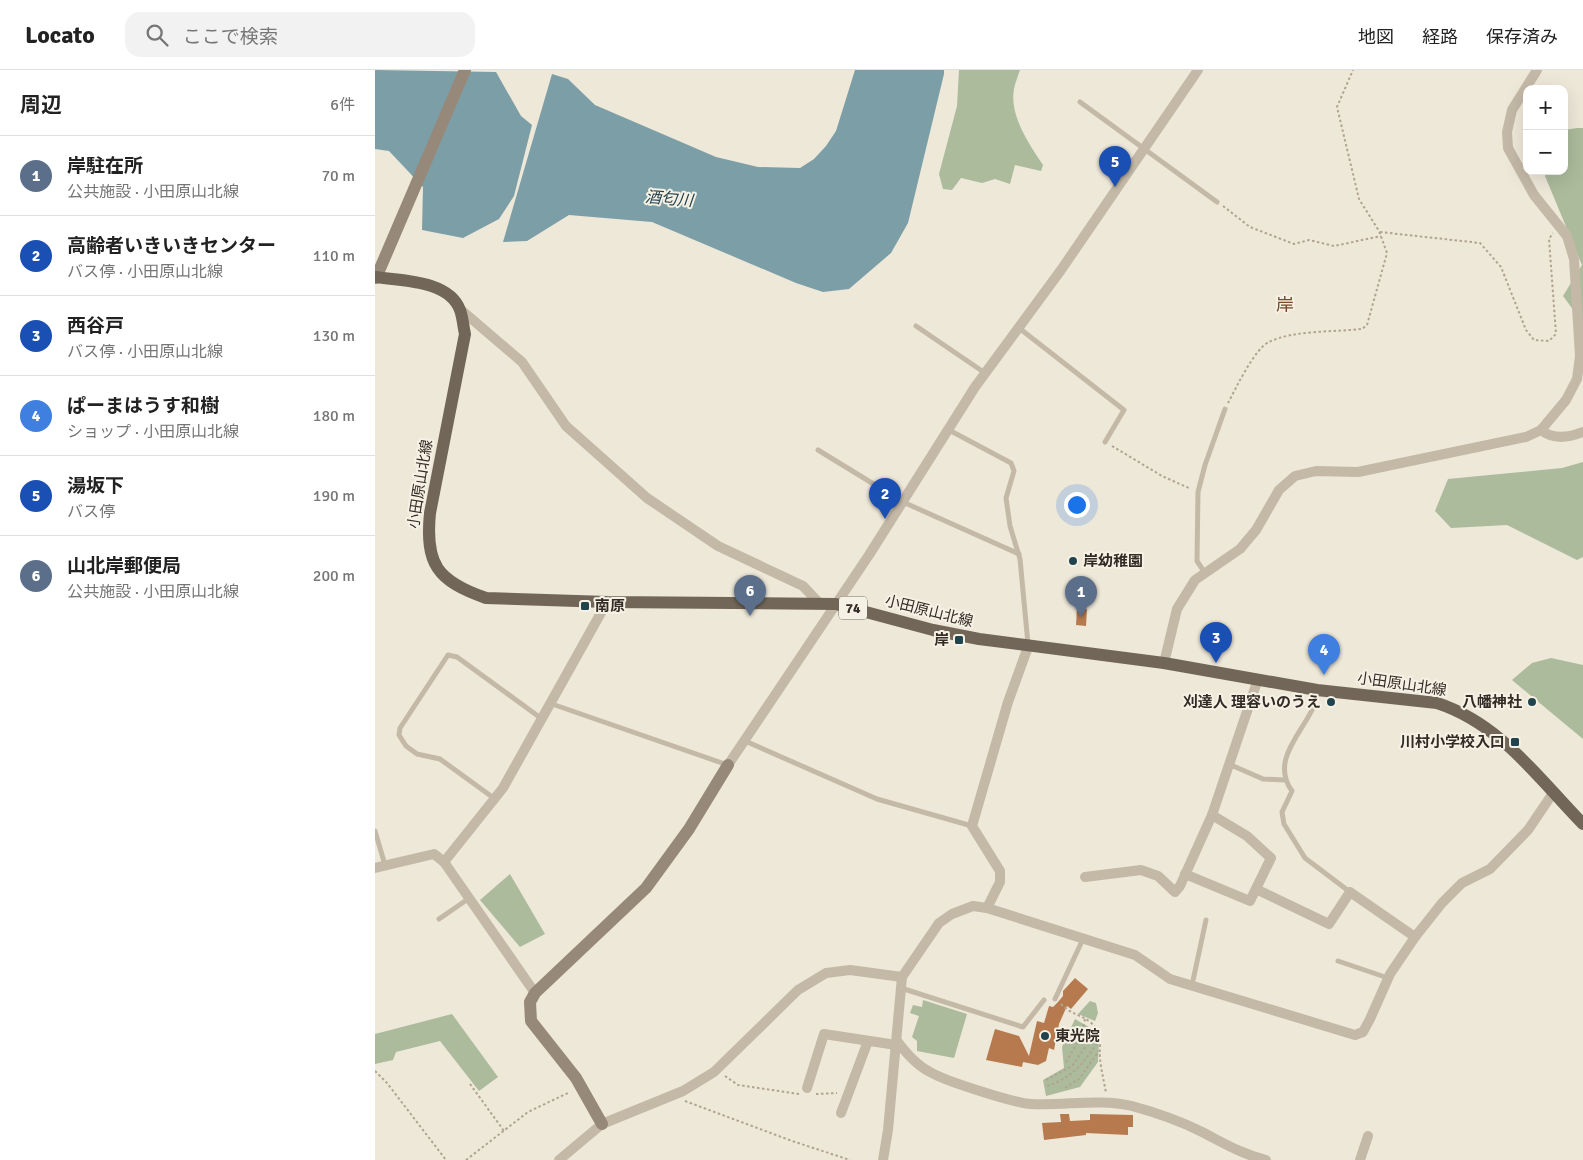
<!DOCTYPE html>
<html lang="ja">
<meta charset="utf-8">
<style>
body{margin:0;font-family:Signika,"Noto Sans JP",sans-serif;background:#f2f2f2;color:#222}
.controls{position:absolute;right:15px;top:15px;display:grid;overflow:hidden;border-radius:10px;box-shadow:0 5px 20px #0002}
.controls button{width:45px;height:45px;display:grid;place-items:center;padding:0;border:0;border-bottom:1px solid #e0e0e0;background:#fff;color:#222;font:25px sans-serif}
.you{position:absolute;left:701px;top:434px;width:18px;height:18px;margin:-12px;border:4px solid #fff;border-radius:50%;background:#1a73e8;box-shadow:0 0 0 8px #1a73e833}
.badge{display:grid;place-items:center;width:32px;height:32px;border-radius:50%;background:#b45309;color:#fff;font-size:16px;font-weight:700}
.pin{position:absolute;translate:-50% -41px;filter:drop-shadow(0 1px 2px #0008)}
.pin::after{content:'';position:absolute;top:26px;width:18px;height:15px;background:inherit;clip-path:polygon(0 0,100% 0,50% 100%)}
.list{margin:0;padding:0;list-style:none}
h2{display:flex;justify-content:space-between;align-items:center;height:65px;margin:0;padding:0 20px;font-size:21px}
h2 small{font-size:16px;font-weight:400;color:#767676}
.list li{display:grid;grid-template-columns:32px 1fr auto;gap:15px;align-items:center;box-sizing:border-box;height:80px;padding:0 20px;border-top:1px solid #e0e0e0}
.list b{display:block;font-size:19px;white-space:nowrap}
.list p{margin:0;font-size:16px;white-space:nowrap;color:#767676}
.list em{font-size:16px;font-style:normal;color:#767676}
.icon{flex:none;width:28px;height:28px;fill:none;stroke:currentColor;stroke-width:2;stroke-linecap:round;stroke-linejoin:round}
.map{position:relative;flex:none;width:1208px;height:1090px;overflow:hidden}
header{display:flex;align-items:center;gap:30px;box-sizing:border-box;height:70px;padding:0 25px;background:#fff;border-bottom:1px solid #e0e0e0}
header strong{font-size:24px}
nav{display:flex;gap:28px;margin-inline-start:auto;font-size:18px}
.search{width:350px;height:45px;background:#f2f2f2;display:flex;align-items:center;gap:12px;box-sizing:border-box;padding:0 18px;border-radius:15px;color:#767676;font-size:19px}
main{display:flex}
aside{flex:1;background:#fff}
.map>svg:first-child{display:block}
</style>
<header>
<strong>Locato</strong>
<div class="search"><svg class="icon" aria-label="search" viewBox="0 0 24 24"><circle cx="10" cy="10" r="6"/><path d="M15 15l6 6"/></svg>ここで検索</div>
<nav><a>地図</a><a>経路</a><a>保存済み</a></nav>
</header>
<main>
<aside>
<h2>周辺<small>6件</small></h2>
<ul class="list">
<li><span class="badge" style="background:#5c6f8a">1</span><div><b>岸駐在所</b><p>公共施設 · 小田原山北線</p></div><em>70 m</em></li>
<li><span class="badge" style="background:#1a4fb4">2</span><div><b>高齢者いきいきセンター</b><p>バス停 · 小田原山北線</p></div><em>110 m</em></li>
<li><span class="badge" style="background:#1a4fb4">3</span><div><b>西谷戸</b><p>バス停 · 小田原山北線</p></div><em>130 m</em></li>
<li><span class="badge" style="background:#3f7fe0">4</span><div><b>ぱーまはうす和樹</b><p>ショップ · 小田原山北線</p></div><em>180 m</em></li>
<li><span class="badge" style="background:#1a4fb4">5</span><div><b>湯坂下</b><p>バス停</p></div><em>190 m</em></li>
<li><span class="badge" style="background:#5c6f8a">6</span><div><b>山北岸郵便局</b><p>公共施設 · 小田原山北線</p></div><em>200 m</em></li>
</ul>
</aside>
<div class="map">
<svg width="1208" height="1090" viewBox="0 0 1208 1090">
<rect width="100%" height="100%" fill="#eee8d9"/>
<g fill="#abbb9b">
<path d="M584,0H645C643,6 640,13 639,19C634,45 654,74 668,95L666,101L640,95L635,114L620,109L607,113L586,108L577,120L568,119L564,104L582,36Z"/>
<path d="M1202,58H1208V253L1188,226L1207,195L1170,106L1171,101H1189V60Z"/>
<path d="M1208,392V487L1202,490L1132,455L1076,458L1060,441L1073,409L1187,398Z"/>
<path d="M1176,588L1208,595V669L1137,610L1157,593Z"/>
<path d="M135,804L170,864L145,877L105,830Z"/>
<path d="M548,930L592,944L579,988L542,981V971L537,967L544,946L535,943L538,935L547,937Z"/>
<path d="M715,931L721,933L723,943L720,951L703,944Z"/>
<path d="M77,944L123,1007L104,1021L65,971L21,982L18,990L0,994V964Z"/>
<path d="M700,949L719,960L724,970L723,992L705,1017L671,1026L668,1010L689,998L687,977Z"/>
</g>
<g fill="#7c9ea7">
<path d="M0,0L121,2L146,46L157,55L139,126L124,149L88,168L47,160L48,117L14,81L0,79Z"/>
<path d="M480,0H569V4L533,153L516,183L474,219L448,222L421,213L277,152L194,145L152,171L128,172L177,4L193,9L220,35L341,87L383,97L425,98L439,89L451,76L461,61Z"/>
</g>
<g fill="#b77a4e">
<path d="M702,538L712,539L711,556L701,555Z"/>
<path d="M700,908L713,919L696,939L692,936L684,954L679,980L674,978L671,991L663,995L648,992L647,997L611,990L620,959L644,966L654,986L662,951L669,953L674,936L678,937L683,932L688,926V921Z"/>
<path d="M685,1044H694L695,1051L715,1050V1044L758,1045V1057H753V1065L711,1063V1065L669,1070L667,1053L686,1052Z"/>
</g>
<g fill="none" stroke-linecap="round" stroke-linejoin="round">
<g stroke="#b0a491" stroke-width="2" stroke-dasharray="2.5 2.5" stroke-linecap="butt">
<path d="M848,136L875,157L919,174L934,170L959,176L1006,166"/>
<path d="M1005,162L1105,173L1126,197L1151,260L1159,270L1174,271L1181,264L1174,169L1178,163"/>
<path d="M853,333C861,318 880,278 894,272C918,260 960,262 987,259L992,255L1012,183L1004,161L984,129L962,37L978,0"/>
<path d="M737,376L787,406L816,419"/>
<path d="M686,934C697,945 707,945 715,952C729,963 724,974 725,988C726,1000 729,1011 731,1023"/>
<path d="M691,992L706,967L710,949"/>
<path d="M0,1001L12,1013L71,1090"/>
<path d="M350,1006L363,1015L424,1024"/>
<path d="M671,1010L697,996L722,960"/>
<path d="M95,1014L129,1061"/>
<path d="M672,1016C700,1007 709,991 726,968"/>
<path d="M690,1018L704,1009L724,981"/>
<path d="M441,1024L462,1023"/>
<path d="M310,1031L417,1071L475,1090"/>
<path d="M91,1090L153,1042L195,1022"/>
</g>
<g stroke="#c4b9a7" stroke-width="5">
<path d="M705,32L842,132"/>
<path d="M541,256L610,303"/>
<path d="M644,258L749,340L730,372"/>
<path d="M574,360L636,393L639,401L631,428L635,456L645,489L653,574"/>
<path d="M443,380L528,432L644,484"/>
<path d="M830,503L822,491L823,422L830,395L850,339"/>
<path d="M941,622C940,628 939,635 937,640C924,666 896,692 917,721L907,742L909,754L930,788L975,822"/>
<path d="M177,634L353,695"/>
<path d="M370,671L502,729L597,756"/>
<path d="M856,695L888,709L909,710"/>
<path d="M120,729L65,689L42,684L31,676L24,665L25,658L73,585L82,587L167,649"/>
<path d="M0,761L10,795"/>
<path d="M64,849L93,829"/>
<path d="M963,891L1013,908"/>
<path d="M817,915L831,850"/>
<path d="M526,918L648,957L669,930"/>
<path d="M680,929L708,869"/>
</g>
<g stroke="#c4b9a7" stroke-width="10">
<path d="M85,239L147,292L191,356L272,428L343,476L428,516L444,533"/>
<path d="M1166,360C1178,370 1193,368 1208,362"/>
<path d="M789,593L802,539L820,510L865,479L881,460L904,420L920,406L941,401L983,402L1151,367L1166,360L1191,330L1202,309L1205,286L1199,189L1192,166L1159,125L1133,78L1132,62L1137,40L1162,0"/>
<path d="M353,695L494,485L600,317L686,200L823,0"/>
<path d="M69,792L128,718L232,532"/>
<path d="M0,798L59,784L69,792L160,923"/>
<path d="M810,804L875,831L896,788L872,766L837,745"/>
<path d="M710,807L766,800L783,806L800,822L805,816L837,745L883,609"/>
<path d="M881,819L954,854L975,822L1040,867"/>
<path d="M612,838L625,812V801L597,756L633,632L653,577"/>
<path d="M522,971C531,983 541,995 555,1002C570,1011 639,1033 656,1034C690,1036 723,1028 757,1036C779,1042 805,1051 825,1061C847,1072 866,1084 891,1090"/>
<path d="M432,1018L449,964L521,975"/>
<path d="M466,1043L493,971"/>
<path d="M184,1090L227,1054L308,1021L339,1002L423,920L451,903L475,900L527,907"/>
<path d="M508,1090L513,1060L527,907L564,853L577,844L598,836L612,838L760,885L795,909L980,965L988,962L995,949L1015,904L1040,867L1067,833L1087,813L1115,799L1153,760L1178,723"/>
<path d="M985,1090L993,1066"/>
</g>
<g stroke="#978979" stroke-width="12">
<path d="M1,208L90,0"/>
<path d="M227,1054L201,1008L156,951L155,932L160,923L271,818L314,759L353,695"/>
</g>
<path stroke="#726659" stroke-width="12" d="M0,207C27,211 74,210 85,240C88,248 88,256 90,264L55,443C50,494 62,511 111,528L232,532L461,534L558,560L604,569L789,593L942,620L1062,633C1126,654 1163,708 1208,754"/>
</g>
<g fill="#21434e" stroke="#f6f1e5" stroke-width="2">
<circle cx="698" cy="491" r="5"/>
<rect x="205" y="531" width="10" height="10" rx="2.5"/>
<rect x="579" y="565" width="10" height="10" rx="2.5"/>
<circle cx="956" cy="632" r="5"/>
<circle cx="1157" cy="632" r="5"/>
<rect x="1135" y="667" width="10" height="10" rx="2.5"/>
<circle cx="670" cy="966" r="5"/>
</g>
<g text-anchor="middle" dominant-baseline="central" stroke-width="4" stroke-linejoin="round" paint-order="stroke">
<rect fill="#f6f1e5" stroke="#6d675f" stroke-width="1" x="464" y="526.5" width="28" height="23" rx="4"/>
<g font-size="14" font-weight="bold" fill="#322c26">
<text x="478" y="538">74</text>
</g>
<g font-size="15" fill="#322c26" stroke="#f6f1e5">
<text transform="translate(45 414) rotate(-81)">小田原山北線</text>
<text transform="translate(554 541) rotate(14)">小田原山北線</text>
<text transform="translate(1027 614) rotate(8)">小田原山北線</text>
</g>
<g font-size="15" font-weight="bold" fill="#322c26" stroke="#f6f1e5" text-anchor="end">
<text x="708" y="491" text-anchor="start">岸幼稚園</text>
<text x="220" y="536" text-anchor="start">南原</text>
<text x="574" y="570">岸</text>
<text x="946" y="632">刈達人 理容いのうえ</text>
<text x="1147" y="632">八幡神社</text>
<text x="1130" y="672">川村小学校入口</text>
<text x="680" y="966" text-anchor="start">東光院</text>
</g>
<g font-size="16" font-style="italic" fill="#21434e" stroke="#f6f1e5">
<text transform="translate(294 129) rotate(5)">酒匂川</text>
</g>
<g font-size="18" fill="#774a29" stroke="#f6f1e5">
<text x="910" y="235">岸</text>
</g>
</g>
</svg>
<div class="controls">
<button>+</button>
<button>−</button>
</div>
<div class="you"></div>
<div class="pin badge" style="left:706px;top:547px;background:#5c6f8a">1</div>
<div class="pin badge" style="left:510px;top:449px;background:#1a4fb4">2</div>
<div class="pin badge" style="left:841px;top:593px;background:#1a4fb4">3</div>
<div class="pin badge" style="left:949px;top:605px;background:#3f7fe0">4</div>
<div class="pin badge" style="left:740px;top:117px;background:#1a4fb4">5</div>
<div class="pin badge" style="left:375px;top:546px;background:#5c6f8a">6</div>
</div>
</main>
